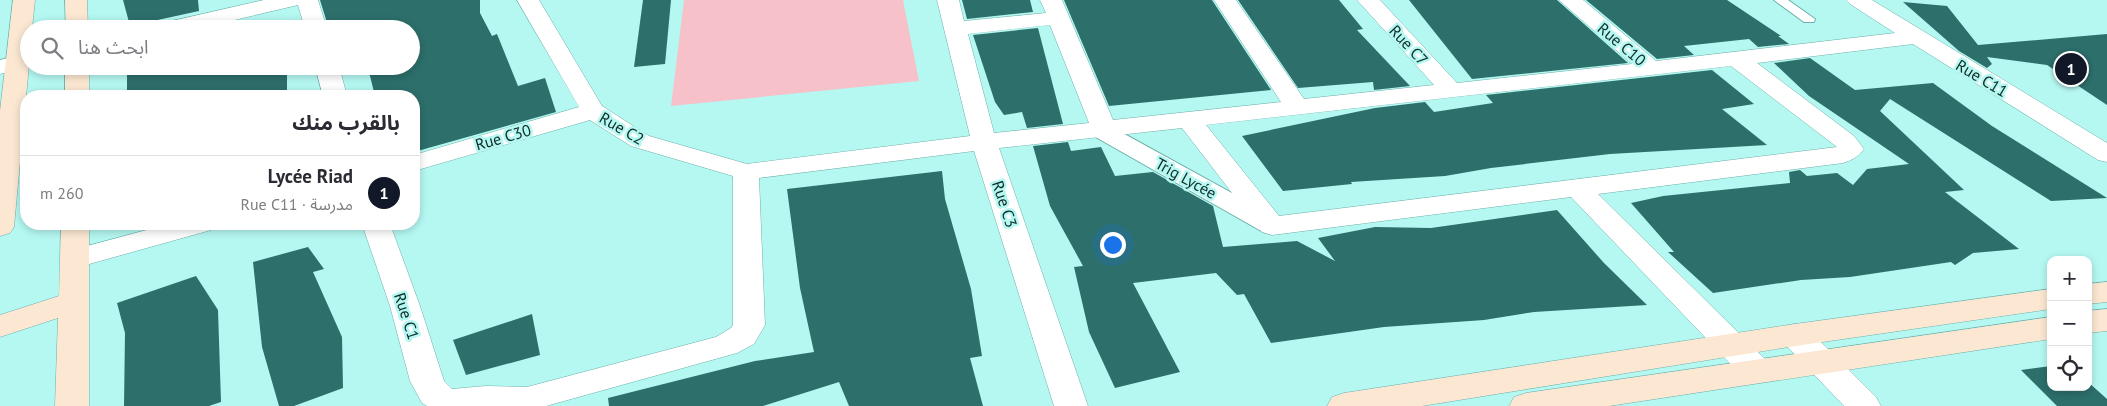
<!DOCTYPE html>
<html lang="ar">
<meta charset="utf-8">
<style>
body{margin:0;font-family:"PT Sans","Noto Sans Arabic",sans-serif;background:#f2f2f3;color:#2b2b33;direction:rtl}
.controls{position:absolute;right:15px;bottom:15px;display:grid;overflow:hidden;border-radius:10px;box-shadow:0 2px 8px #0003}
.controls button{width:45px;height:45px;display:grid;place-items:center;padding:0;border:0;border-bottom:1px solid #e1e1e2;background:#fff;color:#2b2b33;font:25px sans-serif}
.you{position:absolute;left:1112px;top:244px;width:18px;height:18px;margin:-12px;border:4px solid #fff;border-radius:50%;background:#1a73e8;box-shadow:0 0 0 8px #1a73e833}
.badge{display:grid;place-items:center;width:32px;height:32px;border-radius:50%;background:#111827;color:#fff;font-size:16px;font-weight:700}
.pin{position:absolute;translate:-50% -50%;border:2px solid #fff;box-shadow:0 1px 5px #0006}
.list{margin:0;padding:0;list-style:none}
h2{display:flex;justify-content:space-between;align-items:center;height:65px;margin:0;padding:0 20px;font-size:21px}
h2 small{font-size:16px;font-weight:400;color:#7c7c81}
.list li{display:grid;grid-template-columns:32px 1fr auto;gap:15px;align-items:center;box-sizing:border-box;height:75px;padding:0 20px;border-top:1px solid #e1e1e2}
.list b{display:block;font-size:19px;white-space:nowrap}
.list p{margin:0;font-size:16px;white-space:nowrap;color:#7c7c81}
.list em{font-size:16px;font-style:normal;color:#7c7c81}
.icon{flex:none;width:28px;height:28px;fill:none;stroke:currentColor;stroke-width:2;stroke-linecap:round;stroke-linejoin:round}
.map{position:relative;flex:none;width:2107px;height:406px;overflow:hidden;direction:ltr}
.search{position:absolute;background:#fff;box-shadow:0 2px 8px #0003;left:20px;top:20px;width:400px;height:55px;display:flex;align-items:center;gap:12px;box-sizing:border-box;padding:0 18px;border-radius:28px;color:#7c7c81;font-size:19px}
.panel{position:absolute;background:#fff;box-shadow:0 2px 8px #0003;left:20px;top:90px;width:400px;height:140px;border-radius:20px;direction:rtl}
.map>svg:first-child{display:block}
</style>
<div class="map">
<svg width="2107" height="406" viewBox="0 0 2107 406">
<rect width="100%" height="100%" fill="#b5f8f2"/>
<path fill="#f7c1c9" d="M684,0H903L919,81L671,106Z"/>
<g fill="#2d6f6b">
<path d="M123,0H198L199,11L130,26Z"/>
<path d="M320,0H480V13L492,36L497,34L518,86L545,78L556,112L414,152V96H375L370,76L365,66H411V29H329Z"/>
<path d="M643,0H671L665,64L634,67Z"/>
<path d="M962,0H1030L1033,12L967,19Z"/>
<path d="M1064,0H1212L1271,90L1109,106Z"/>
<path d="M1238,0H1339L1363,29L1357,30L1410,86L1374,90L1373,82L1298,88Z"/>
<path d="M1409,0H1557L1628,63L1472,79Z"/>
<path d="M1586,0H1727L1781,36H1778L1789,44L1758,47L1749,39L1684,46L1694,55L1657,59Z"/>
<path d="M1903,2L1947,6L1978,45L2107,34V105L2047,65L1987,57L1992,64L1987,68L1959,51Z"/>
<path d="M1038,28L1063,124L1027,128L1022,112L1004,115L995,102L973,35Z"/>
<path d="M1810,58L1855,90L1933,83L1992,126L2107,198L2051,201L1890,99L1880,111L1964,190L1945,192L2019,249L1973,253L1955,265L1951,262L1850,277L1801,280L1713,293L1668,252H1674L1631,203L1663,196L1790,183L1789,172L1800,170L1807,176L1837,173L1853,185L1867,169L1909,164L1809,96L1774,63Z"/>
<path d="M140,66H287V96H127V73L141,70Z"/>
<path d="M1712,70L1754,104L1722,109L1767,145L1610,154L1491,168L1445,176L1351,182L1352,184L1283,191L1242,136L1375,108L1425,102L1434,112L1493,103L1486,95Z"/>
<path d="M1068,142L1071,151L1101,147L1115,176L1153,172L1213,206L1223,247L1297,241L1335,261L1318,238L1375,227L1431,228L1557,210L1604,263L1647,305L1534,312L1484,320L1384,327L1271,343L1244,294L1237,295L1216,273L1133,283L1180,372L1115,388L1089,332L1074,267L1083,266L1050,206L1033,146Z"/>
<path d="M942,171L945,199L971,289L982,356L970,358L983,406H849L839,382L763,406H609L608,398L755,361L814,352L800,288L787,189Z"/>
<path d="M308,247L324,269L313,272L342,337L343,388L294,406H279L262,347L253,262Z"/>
<path d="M196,276L218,310L221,402L209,406H124L125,333L117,303Z"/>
<path d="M532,314L540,355L466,375L453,340Z"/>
<path d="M2051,366V387H2088V382L2107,399V406H2057L2021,370Z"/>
</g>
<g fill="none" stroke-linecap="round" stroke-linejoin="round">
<defs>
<path id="service" d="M1774,0H1788L1815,19L1814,22H1804Z"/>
<path id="pedestrian" d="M1100,123L1108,125L1281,220L1285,226L1281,232L1272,234L1263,232L1092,135L1089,130L1092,125Z"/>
<g id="minor">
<path d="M264,0H318L327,29H305L298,5L196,29H156L159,24Z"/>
<path d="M517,0H539L602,106L649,136L747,164L970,136L937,0H959L964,21L1046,13L1040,0H1062L1113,120L1281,102L1214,0H1236L1304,99L1434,85L1357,0H1380L1457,83L1632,64L1559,0H1583L1656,61L1895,33L1850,4L1846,0H1872L2107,143V162L2098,160L1913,44L1757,63L1854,136L1864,149C1858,157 1852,160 1843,163L1598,194L1768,362L1772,370L1768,378L1756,382L1744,378L1571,197L1272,235L1262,232L1182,128L999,148L1088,406H1054L974,151L759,178L765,325L754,344L737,353L546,406H427L422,403L410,381L390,306L362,224H390L420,306L444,381L452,389L486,386L527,387L716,337L731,328L733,325V176L631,146L590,120L414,171V155L579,107ZM1050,25L1089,123L994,133L968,34ZM1731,66L1837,147L1279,216L1206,125Z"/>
<path d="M29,53V66H32L0,74V60Z"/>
<path d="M315,66H339L347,96H323Z"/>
<path d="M169,224H215L211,230L75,268L65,266L60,259L65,252Z"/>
<path d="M1795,324L1806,327L1876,397L1881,406H1844L1784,343L1779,335L1784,327Z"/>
</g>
<g id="secondary">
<path d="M13,0H35L32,29H29V65L14,227L10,233L0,236V111Z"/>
<path d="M65,0H87L88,29H66Z"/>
<rect x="65" y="66" width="24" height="30"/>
<path d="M61,224H89V406H55L58,318L0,337V315L59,296Z"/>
<path d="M2107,282V302L2088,304V284Z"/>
<path d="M2051,289V309L1795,346L1422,406H1327L1332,397L1344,393L1795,324Z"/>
<path d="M2107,309V331L2088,333V311Z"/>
<path d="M2051,317V339L1609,406H1509L1514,397L1526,393Z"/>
</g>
</defs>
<use href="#service" stroke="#6dafa9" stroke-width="2"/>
<use href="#pedestrian" stroke="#6dafa9" stroke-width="2"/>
<use href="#minor" stroke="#6dafa9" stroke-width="1"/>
<use href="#secondary" stroke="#6dafa9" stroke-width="1"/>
<use href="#service" fill="#fff" fill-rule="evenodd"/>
<use href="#pedestrian" fill="#fff" fill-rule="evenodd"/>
<use href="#minor" fill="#fff" fill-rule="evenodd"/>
<use href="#secondary" fill="#fce8d2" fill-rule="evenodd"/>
</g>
<g text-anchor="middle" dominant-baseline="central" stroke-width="5" stroke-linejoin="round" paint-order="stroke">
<g font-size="16" fill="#0f2b28" stroke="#b5f8f2">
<text transform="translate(1622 44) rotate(40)">Rue C10</text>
<text transform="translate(1409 45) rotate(47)">Rue C7</text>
<text transform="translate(1982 78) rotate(31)">Rue C11</text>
<text transform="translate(622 128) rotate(30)">Rue C2</text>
<text transform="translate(503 137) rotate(-16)">Rue C30</text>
<text transform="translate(1186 178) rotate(29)">Trig Lycée</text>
<text transform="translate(1005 204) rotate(72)">Rue C3</text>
<text transform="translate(407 316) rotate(72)">Rue C1</text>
</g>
</g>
</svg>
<div class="controls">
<button>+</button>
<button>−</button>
<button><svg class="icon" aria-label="locate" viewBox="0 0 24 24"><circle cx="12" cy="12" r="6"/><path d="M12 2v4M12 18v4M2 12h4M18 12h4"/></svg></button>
</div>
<div class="you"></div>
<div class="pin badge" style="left:2071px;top:69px">1</div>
<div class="search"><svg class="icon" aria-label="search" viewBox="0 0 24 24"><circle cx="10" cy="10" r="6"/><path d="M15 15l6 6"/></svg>ابحث هنا</div>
<section class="panel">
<h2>بالقرب منك<small></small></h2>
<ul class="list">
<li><span class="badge">1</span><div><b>Lycée Riad</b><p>مدرسة · Rue C11</p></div><em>260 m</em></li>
</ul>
</section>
</div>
